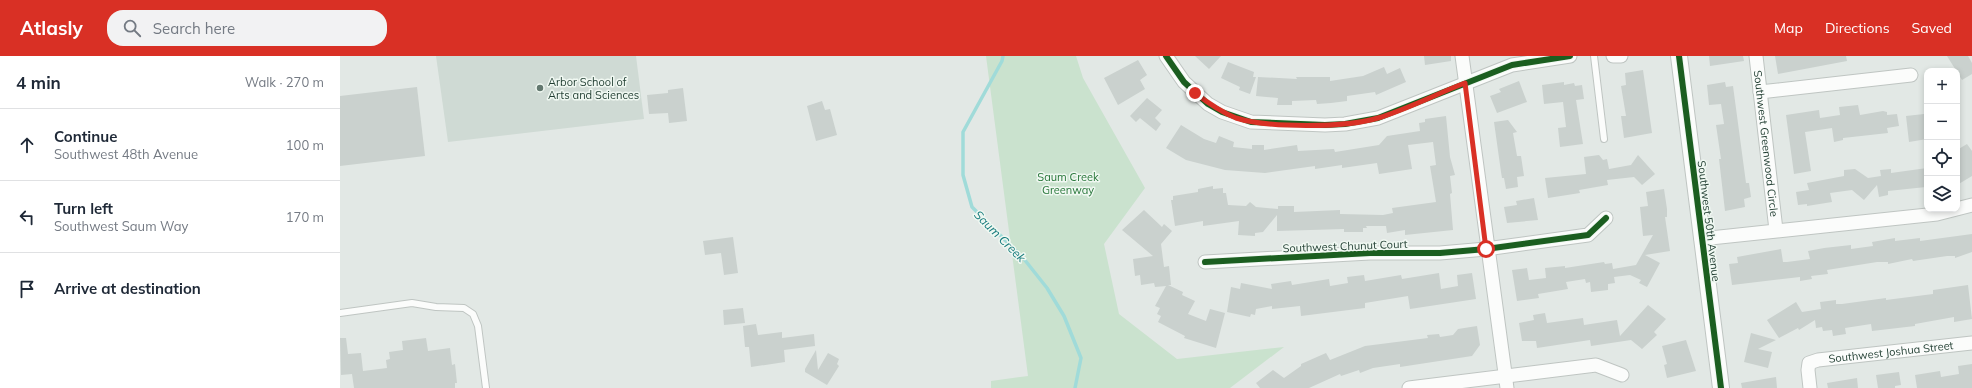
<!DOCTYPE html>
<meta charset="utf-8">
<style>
body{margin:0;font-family:Mulish,sans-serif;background:#f2f2f3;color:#1f2937}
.controls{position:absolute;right:12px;top:12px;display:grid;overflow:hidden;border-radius:8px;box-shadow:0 2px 6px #0003}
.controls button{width:36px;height:36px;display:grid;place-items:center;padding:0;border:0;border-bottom:1px solid #e0e1e3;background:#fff;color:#1f2937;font:20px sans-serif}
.stop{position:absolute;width:12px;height:12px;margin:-9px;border:3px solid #d93025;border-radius:50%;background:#fff}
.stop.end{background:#d93025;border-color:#fff;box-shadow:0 1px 4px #0008}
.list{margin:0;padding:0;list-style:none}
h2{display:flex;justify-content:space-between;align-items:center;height:52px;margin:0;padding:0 16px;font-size:17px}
h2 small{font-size:13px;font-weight:400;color:#747a83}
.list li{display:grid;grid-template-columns:26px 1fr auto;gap:12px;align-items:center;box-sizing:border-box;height:72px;padding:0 16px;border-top:1px solid #e0e1e3}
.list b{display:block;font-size:15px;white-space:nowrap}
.list p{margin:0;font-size:13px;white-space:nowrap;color:#747a83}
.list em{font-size:13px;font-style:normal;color:#747a83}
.icon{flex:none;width:22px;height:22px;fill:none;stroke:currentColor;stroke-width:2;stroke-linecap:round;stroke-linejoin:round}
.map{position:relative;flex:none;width:1632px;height:332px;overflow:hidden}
header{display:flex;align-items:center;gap:24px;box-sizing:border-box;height:56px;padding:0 20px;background:#d93025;color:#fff}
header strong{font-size:19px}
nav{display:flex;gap:22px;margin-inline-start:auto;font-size:14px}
.search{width:280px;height:36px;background:#f2f2f3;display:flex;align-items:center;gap:10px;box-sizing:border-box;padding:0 14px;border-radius:16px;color:#747a83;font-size:15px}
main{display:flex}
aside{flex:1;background:#fff}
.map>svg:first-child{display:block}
</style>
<header>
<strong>Atlasly</strong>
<div class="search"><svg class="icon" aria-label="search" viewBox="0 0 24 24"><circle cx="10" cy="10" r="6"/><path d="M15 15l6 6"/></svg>Search here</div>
<nav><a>Map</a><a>Directions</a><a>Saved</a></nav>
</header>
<main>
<aside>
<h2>4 min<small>Walk · 270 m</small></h2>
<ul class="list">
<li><svg class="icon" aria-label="ahead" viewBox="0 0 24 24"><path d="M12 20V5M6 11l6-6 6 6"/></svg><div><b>Continue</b><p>Southwest 48th Avenue</p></div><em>100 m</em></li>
<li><svg class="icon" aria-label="left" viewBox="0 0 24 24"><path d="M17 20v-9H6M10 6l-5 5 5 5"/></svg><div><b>Turn left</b><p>Southwest Saum Way</p></div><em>170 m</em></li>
<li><svg class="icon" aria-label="arrive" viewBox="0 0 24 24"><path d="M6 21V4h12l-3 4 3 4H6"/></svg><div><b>Arrive at destination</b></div></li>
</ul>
</aside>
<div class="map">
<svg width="1632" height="332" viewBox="0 0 1632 332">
<rect width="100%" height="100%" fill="#e2e8e5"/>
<path fill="#cfdad4" d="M96,0H296L304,63L108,86Z"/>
<path fill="#cae2ce" d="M646,0H736L743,22L805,132L764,188L779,258L837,303L944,291L890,332H651V325L688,320Z"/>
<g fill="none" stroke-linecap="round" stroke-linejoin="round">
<path stroke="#a0dbd9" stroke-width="3.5" d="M663,0L662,5L623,76V119L632,151L684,203L707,232L724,260L741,302L735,332"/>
</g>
<g fill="#cad1ce">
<path d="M855,0H881L869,13Z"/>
<path d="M1084,0H1111V5L1085,9Z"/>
<path d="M1369,0H1403L1404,5L1370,10Z"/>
<path d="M1435,0H1506L1507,5L1438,18Z"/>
<path d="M1607,0H1628L1632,7V18L1622,24Z"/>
<path d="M798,4L807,19L800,24L805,33L778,49L764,22Z"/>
<path d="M888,6L914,16L913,21H916L910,38L899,34L900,31L881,22Z"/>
<path d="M1044,11L1047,18L1060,12L1066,26L1036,39L1035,36L1007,40V45L991,47L977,48L976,44L952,45V49H937L938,42L916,40L918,21L957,23L956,21H990V25L1023,20Z"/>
<path d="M1303,14L1312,77L1284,82L1281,60H1286L1281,30L1286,29L1285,17Z"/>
<path d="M1179,25L1187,46L1157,57L1150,40L1161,36L1159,33Z"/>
<path d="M1224,26V29L1234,27L1235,30L1242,29L1244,43L1236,44L1243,88L1220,91L1218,72L1226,71L1223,46L1204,48L1202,29Z"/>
<path d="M1385,26L1386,31L1393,30L1406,127H1409L1411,141L1404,143L1405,151L1385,155L1379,103H1381L1376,69L1384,68L1381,48L1369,49L1367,29Z"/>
<path d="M77,31L85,100L0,110V40Z"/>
<path d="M343,32L347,65L329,67L328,57L309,58L307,39L328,37V34Z"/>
<path d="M807,42L822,54L815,62L821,68L816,75L800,62L796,66L790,60Z"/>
<path d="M482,45L485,54L490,53L497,79L476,85L467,50Z"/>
<path d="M1518,49L1520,59L1543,55L1547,56V59L1557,58L1559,70L1547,72L1548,77L1503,82V84L1494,86L1492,72L1465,76L1471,115L1454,118L1446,59L1479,54L1480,62L1500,59L1499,51Z"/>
<path d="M1584,58L1585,66H1587V83L1569,86L1566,60Z"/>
<path d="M1106,60L1110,101L1115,119L1110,120L1112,137L1110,138L1113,174L1065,179V174L1047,177L1046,170H1026L1027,172H1023V176H1004V173L937,175V159L923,176L915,177V180L898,179L899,165L863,170V165L835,170L831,144H833V140L858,136V133L873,130V133L883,132V137H886L888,149L906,150L910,146L916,151L938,153V150H954V156L1000,154V158L1043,159L1053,157L1052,152L1096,146L1090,110L1096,109L1093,86L1068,89L1072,113L1039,118L1037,107L1002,112V109L975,113V110L925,117L885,114L846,104L826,92L841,69L864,83L876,87L879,80L894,86L893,91L912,93V89H924V94L957,89L958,95L994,93L995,96L1039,89L1047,80L1080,75L1079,67L1085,66V63Z"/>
<path d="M1168,64L1177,76L1173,77L1177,100H1181L1184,120L1177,121L1178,131L1166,133L1164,122H1162L1161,116L1154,66Z"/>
<path d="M1627,88L1632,95V120L1617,129V94Z"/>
<path d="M1259,99L1263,104L1267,103L1269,113L1291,109L1298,99L1315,118L1302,129L1294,121L1267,124L1268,129L1239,134L1240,137L1208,142L1205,122L1246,118L1244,101Z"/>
<path d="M1587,112L1586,131L1548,135V139L1539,141L1537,129L1524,144L1512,134L1490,137L1492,146L1467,150V148L1458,149L1456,136L1469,134L1467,127L1504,120V114L1515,113L1528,122L1541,120L1540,114L1551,113V117Z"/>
<path d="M1324,133L1327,153V161H1325L1330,195L1305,199L1320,207L1307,231L1299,227L1301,224L1290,219L1274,221L1275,227L1268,228V234L1251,236L1250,226L1246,227L1245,223L1226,226L1228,233L1198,238L1199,242L1177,245L1172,214L1187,212L1189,224L1206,222L1205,212L1225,210V212L1264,206L1265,208L1272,207L1273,213L1296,209L1313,179L1303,180L1300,151L1308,150L1306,136Z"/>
<path d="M1194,142L1198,164L1167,167L1164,151L1177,149L1176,145Z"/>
<path d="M804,154L822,171L824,168L832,175L821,188L824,211L829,210L831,229H828L843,236L842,239L855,245L848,258L866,265L870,253L885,257L876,292L844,282L845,280L818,266L821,260L817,258L820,252L815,250L826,230L815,231L814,227L801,229L800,219L795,220L793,203L813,200L782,174Z"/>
<path d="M1632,178V196L1615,202V200H1607L1573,205L1572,203L1548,208V206H1537L1487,214L1488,218L1471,220L1472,223L1460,225V221L1392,229L1389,208L1398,207L1397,201L1441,193L1443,206H1447L1470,203L1468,195L1484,192L1511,189V193L1533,190L1532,186L1555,182V185L1580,182V185Z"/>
<path d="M393,181L398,217L384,219L381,197L365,199L363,185Z"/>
<path d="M1099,217L1101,233L1118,230L1117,219L1132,217L1136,243L1070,253L1068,240L1025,247V252L961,260L960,250L932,253V250L916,253L915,259L911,258L910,261L887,256L891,231L900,233L901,227L932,233L931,228L951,225L952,229L989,223L990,230L1008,227L1007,221L1024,219L1025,225L1061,219L1062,223Z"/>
<path d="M1628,229L1632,263L1614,266V261L1575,268V270L1532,275L1531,268L1505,272L1506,278L1493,280L1492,274L1483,275L1482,271L1476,272L1475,264L1459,274L1458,272L1439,282L1427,264L1456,246L1462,256L1481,253L1480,246L1496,244V248H1502L1546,242V244L1593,238V234Z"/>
<path d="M1308,249L1326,263L1314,276L1317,279L1302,293L1291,284L1251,290L1250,284L1197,292L1196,285H1182L1179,267L1194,264L1193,259L1205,257L1207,267L1243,262L1244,269L1277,264L1280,280Z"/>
<path d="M403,252L405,267L384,269L383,254Z"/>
<path d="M416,268L418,279L442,276V282L474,278L475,290L444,294L445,306L411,311L409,291H405L403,270Z"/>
<path d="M1137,270L1140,289L1132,300L1060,311V308L1033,312L1020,317L1019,314L1001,320L1000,318L969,332H920L916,327L933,314L944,322L961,310V308L986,297L990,304L1025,290L1088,282L1087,279L1099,278L1100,281L1113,279L1118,273Z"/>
<path d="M1411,277L1436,284L1418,293L1432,296L1428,312L1404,306Z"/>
<path d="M0,282H6L8,298L21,297L23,315L47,312L46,304L50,303L49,296L63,294L62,285L86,282L88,295L110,292L112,309L115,308L117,327H115V332H14L12,318L1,319Z"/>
<path d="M1346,284L1356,315L1327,322L1324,309L1327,308L1322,290Z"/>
<path d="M476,294L478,314L488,297L499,303L497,308L499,310L487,329L465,316V313Z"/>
<path d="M1632,308V332H1577L1575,319L1600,315L1601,321L1619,318L1618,310Z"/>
<path d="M1559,316L1561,329L1555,330V332H1538L1536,319Z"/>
<path d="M1436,321L1437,332H1402L1401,327Z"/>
<path d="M1517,322L1518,332H1488L1487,327Z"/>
</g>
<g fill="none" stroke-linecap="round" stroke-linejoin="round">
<defs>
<g id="service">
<path d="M1254,0L1264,83"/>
<path d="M0,257L72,247L96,251L124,252L133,258L138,270L146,332"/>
</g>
<g id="minor">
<path d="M826,0L844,26L868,48L882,56L911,66L985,69L1005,68L1038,62L1172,9L1230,0"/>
<path d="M1122,0L1167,332"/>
<path d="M1273,0H1281"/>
<path id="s1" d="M1416,0L1436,174"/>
<path d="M1420,36L1571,19"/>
<path d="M1361,183L1597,158L1632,149"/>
<path d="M865,206L1030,197H1100L1146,193L1248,179L1266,162"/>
<path d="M1069,332L1256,309L1282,319"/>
<path id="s2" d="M1470,332L1468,314L1469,307L1478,304L1632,287"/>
</g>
<path id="tertiary" d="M1339,0L1381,332"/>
</defs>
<use href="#service" stroke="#bfc5c2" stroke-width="8"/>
<use href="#minor" stroke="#bfc5c2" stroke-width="15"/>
<use href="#tertiary" stroke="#bfc5c2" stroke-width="18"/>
<use href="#service" stroke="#fbfcfb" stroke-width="6"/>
<use href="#minor" stroke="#fbfcfb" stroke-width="13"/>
<use href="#tertiary" stroke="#fbfcfb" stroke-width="16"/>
<defs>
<g id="cycleway">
<path d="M826,0L844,26L868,48L882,56L911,66L985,69L1005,68L1038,62L1172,9L1230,0"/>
<path d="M1339,0L1381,332"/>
<path d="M865,206L1030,197H1100L1146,193L1248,179L1266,162"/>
</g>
</defs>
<use href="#cycleway" stroke="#f0f8f2" stroke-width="8"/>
<use href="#cycleway" stroke="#1b5e20" stroke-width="6"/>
</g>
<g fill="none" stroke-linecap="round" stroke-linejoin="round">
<path stroke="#d93025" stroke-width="5" d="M855,37C868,47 881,56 896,62C928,72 1005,72 1038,62C1068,53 1096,38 1125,27L1146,193"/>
</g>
<circle fill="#63786f" stroke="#f0f8f2" stroke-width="1.5" cx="200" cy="32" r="4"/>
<g text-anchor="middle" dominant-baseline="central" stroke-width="3" stroke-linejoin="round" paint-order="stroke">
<g font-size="11" fill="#1f3c30" stroke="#f0f8f2" text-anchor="start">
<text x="208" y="26">Arbor School of<tspan x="208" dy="13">Arts and Sciences</tspan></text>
</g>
<g font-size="11" fill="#1f3c30" stroke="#f0f8f2">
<text stroke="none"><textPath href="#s1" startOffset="88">Southwest Greenwood Circle</textPath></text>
<text transform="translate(1369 165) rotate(83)">Southwest 50th Avenue</text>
<text transform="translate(1005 190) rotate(-2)">Southwest Chunut Court</text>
<text stroke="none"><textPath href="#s2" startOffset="108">Southwest Joshua Street</textPath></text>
</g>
<g font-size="11" fill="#277639" stroke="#f0f8f2">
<text x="728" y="121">Saum Creek<tspan x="728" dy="13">Greenway</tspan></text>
</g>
<g font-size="12" font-style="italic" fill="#167b7c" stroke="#f0f8f2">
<text transform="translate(660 180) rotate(45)">Saum Creek</text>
</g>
</g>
</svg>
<div class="controls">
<button>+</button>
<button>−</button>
<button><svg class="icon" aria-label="locate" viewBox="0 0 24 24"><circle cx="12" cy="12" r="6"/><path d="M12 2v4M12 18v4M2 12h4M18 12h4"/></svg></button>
<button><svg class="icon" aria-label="layers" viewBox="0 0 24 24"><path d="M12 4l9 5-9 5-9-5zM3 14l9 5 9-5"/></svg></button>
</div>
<div class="stop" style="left:1146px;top:193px"></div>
<div class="stop end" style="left:855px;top:37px"></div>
</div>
</main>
